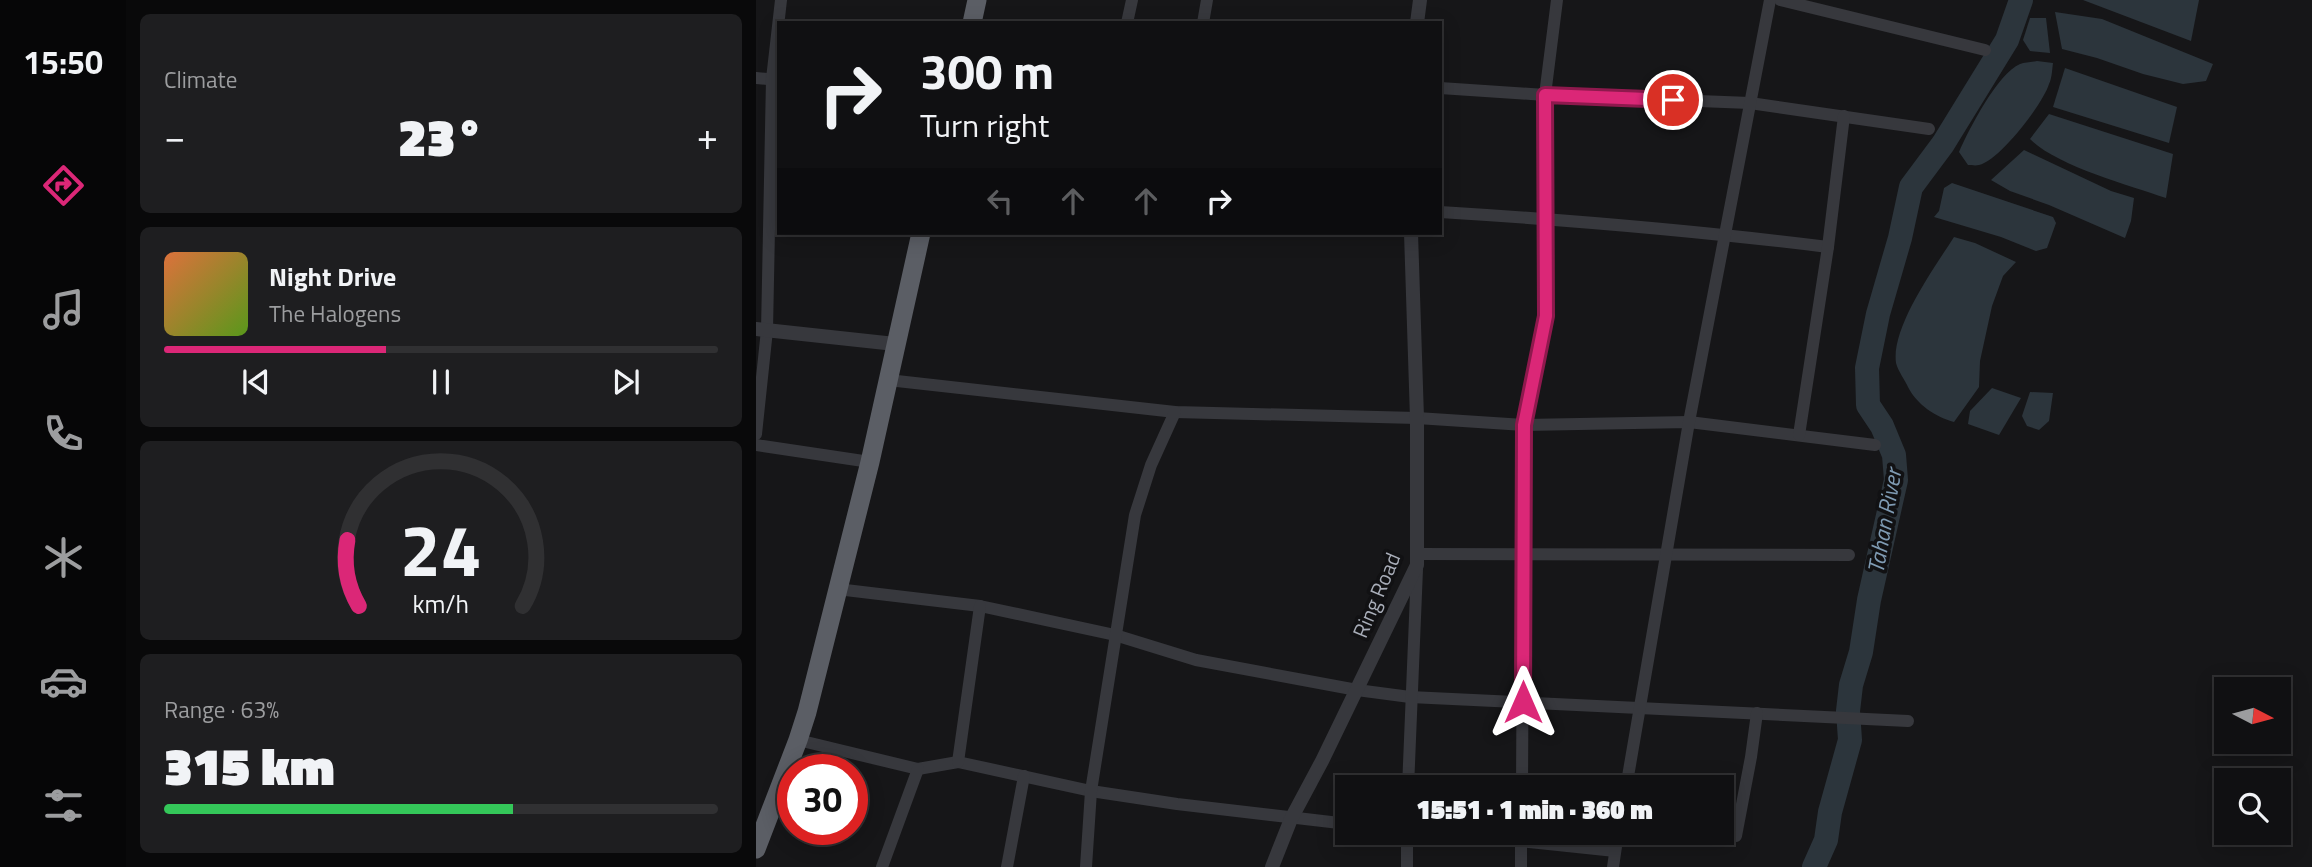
<!DOCTYPE html>
<html lang="en">
<head>
<meta charset="utf-8">
<style>
  body { margin:0; font-family:"Titillium Web",sans-serif; background:#1e1e20; color:#f1f3f6; height:100vh; display:flex; flex-direction:column; font-size:26px; white-space:nowrap }
  * { box-sizing:border-box; margin:0 }
  p { font-size:23px; color:#9c9d9f }
  .icon { flex:none; width:38px; height:38px; fill:none; stroke:currentColor; stroke-width:2; stroke-linecap:round; stroke-linejoin:round }
  .map { position:relative; flex:1; overflow:hidden }
  .panel { display:flex; flex-direction:column; gap:14px; padding:14px; background:#09090a; width:630px }
  .panel>* { flex:none }
  .hud { position:absolute; left:21px; top:21px; width:665px; height:214px; border-radius:0px; box-shadow:0 4px 18px #0003,0 0 0 2px #303032; background:#101012; color:#f1f3f6; overflow:hidden }
  .needle { width:46px; rotate:96deg }
  .tools { position:absolute; left:1458px; top:677px; display:grid; gap:14px }
  .tools a { display:grid; place-items:center; width:77px; height:77px; border-radius:0px; background:#101012; box-shadow:0 4px 18px #0003,0 0 0 2px #303032; font-size:35px }
  .speed { position:absolute; left:21px; top:754px; display:flex; gap:14px; font-size:35px; font-weight:700; text-align:center }
  .speed>* { display:grid; place-content:center; width:91px; height:91px; border-radius:50%; background:#101012; box-shadow:0 4px 18px #0003,0 0 0 2px #303032; line-height:1 }
  .speed .limit { border:10px solid #d22; background:#fff; color:#111 }
  .pin { position:absolute; display:grid; place-items:center; width:60px; height:60px; color:#fff; margin:-30px; border:4px solid #fff; border-radius:50%; box-shadow:0 2px 7px #0007 }
  .me { position:absolute; width:77px; margin:-38px; rotate:0deg; stroke-linejoin:round; filter:drop-shadow(0 0 5px #0008) }
  .turn { display:flex; align-items:center; gap:24px; height:147px; padding:0 28px; font-size:32px }
  .turn .icon { width:91px; height:91px; stroke-width:2.5 }
  .turn b { display:block; font-size:49px; line-height:60px }
  .lanes { display:flex; align-items:center; height:66px; padding:0 28px; background:#0003; justify-content:center; gap:35px; direction:ltr }
  .lanes .off { opacity:.35 }
  .big { font-size:52px; font-weight:800; line-height:1.1 }
  .panel .card { flex:1; display:flex; flex-direction:column; justify-content:center; gap:10px; min-width:0; padding:0 24px; border-radius:10px; background:#1e1e20 }
  .panel .dial { align-items:center; gap:0 }
  .dial svg { height:182px; overflow:visible; fill:none; stroke:#303032; stroke-width:7; stroke-linecap:round; text-anchor:middle }
  .dial text { fill:#f1f3f6; stroke:none }
  .song { display:flex; align-items:center; gap:21px }
  .cover { width:84px; height:84px; border-radius:10px; background:linear-gradient(135deg,hsl(20 70% 55%),hsl(90 70% 35%)) }
  .played { height:7px; border-radius:4px; background:linear-gradient(90deg,#db2777 40%,#303032 40%) }
  .keys { display:flex; justify-content:space-around; direction:ltr }
  .heat { display:flex; justify-content:space-between; align-items:center; font-size:38px; direction:ltr }
  .charge { height:10px; border-radius:5px; background:linear-gradient(90deg,#34c759 63%,#303032 0) }
  .trip { position:absolute; left:579px; top:775px; width:399px; height:70px; border-radius:0px; background:#101012; box-shadow:0 4px 18px #0003,0 0 0 2px #303032; font-weight:800; line-height:70px; text-align:center }
  main { display:flex; flex:1; min-height:0 }
  .dock { display:flex; flex-direction:column; width:126px; justify-content:space-around; align-items:center; background:#060607; color:#9c9d9f }
  .dock .icon { width:49px; height:49px }
  .dock .current { color:#db2777 }
  .dock b { font-size:32px; color:#f1f3f6 }
  .map>svg:first-child { display:block }
  .water { fill:#2c353c }
  .lines { fill:none; stroke-linecap:round; stroke-linejoin:round }
  .river { stroke:#2c353c; stroke-width:24 }
  .minor { stroke:#37383d; stroke-width:12 }
  .tertiary { stroke:#37383d; stroke-width:14 }
  .trunk { stroke:#5b5e65; stroke-width:19 }
  .route-casing { stroke:#8e194d; stroke-width:18 }
  .route { stroke:#db2777; stroke-width:12 }
  .labels { text-anchor:middle; dominant-baseline:central; stroke-width:7; stroke-linejoin:round; paint-order:stroke }
  .street-label { font-size:21px; fill:#a8adb8; stroke:#111113 }
  .water-label { font-size:23px; font-style:italic; fill:#7f9bb3; stroke:#111113 }
</style>
</head>
<body>
<main>
<nav class="dock">
<b>15:50</b>
<svg class="icon current" aria-label="directions" viewBox="0 0 24 24"><path d="M12 3l9 9-9 9-9-9zM9 14v-3h6M13 9l2 2-2 2"/></svg>
<svg class="icon" aria-label="music" viewBox="0 0 24 24"><path d="M9 18V5l10-2v13"/><circle cx="6" cy="18" r="3"/><circle cx="16" cy="16" r="3"/></svg>
<svg class="icon" aria-label="phone" viewBox="0 0 24 24"><path d="M5 4h4l2 5-3 2q2 4 5 5l2-3 5 2v4C11 20 4 13 5 4z"/></svg>
<svg class="icon" aria-label="climate" viewBox="0 0 24 24"><path d="M12 3v18M4 7l16 10M4 17L20 7"/></svg>
<svg class="icon" aria-label="car" viewBox="0 0 24 24"><path d="M5 17H2v-5l4-1 3-4h7l3 4 3 1v5h-3M9 17h6M6 11h13"/><circle cx="7" cy="17" r="2"/><circle cx="17" cy="17" r="2"/></svg>
<svg class="icon" aria-label="filters" viewBox="0 0 24 24"><path d="M4 7h16M4 17h16"/><circle cx="9" cy="7" r="2"/><circle cx="15" cy="17" r="2"/></svg>
</nav>
<section class="panel">
<div class="card"><p>Climate</p>
<div class="heat"><a>−</a><b class="big">23°</b><a>+</a></div>
</div>
<div class="card">
<div class="song"><i class="cover"></i><div><b>Night Drive</b><p>The Halogens</p></div></div>
<div class="played"></div>
<div class="keys"><svg class="icon" aria-label="previous" viewBox="0 0 24 24"><path d="M18 5L8 12l10 7zM5 5v14"/></svg><svg class="icon" aria-label="pause" viewBox="0 0 24 24"><path d="M8 5v14M16 5v14"/></svg><svg class="icon" aria-label="next" viewBox="0 0 24 24"><path d="M6 5l10 7-10 7zM19 5v14"/></svg></div>
</div>
<div class="card dial"><svg viewBox="0 0 100 80">
<path d="M14 69A42 42 0 1 1 86 69"/>
<path d="M14 69A42 42 0 0 1 9 40" stroke="#db2777"/>
<text x="50" y="56" font-size="32" font-weight="700">24</text>
<text x="50" y="72" font-size="11">km/h</text>
</svg></div>
<div class="card"><p>Range · 63%</p><b class="big">315 km</b><div class="charge"></div></div>
</section>
<div class="map">
<svg width="1556" height="867" viewBox="0 0 1556 867">
  <rect width="100%" height="100%" fill="#161618"/>
  <g class="water">
    <path d="M1327,0H1443L1435,41Z"/>
    <path d="M1299,12L1346,19L1457,64L1450,81L1427,84L1387,74L1341,58L1306,49Z"/>
    <path d="M1274,18H1290L1294,53L1274,51L1267,40Z"/>
    <path d="M1281,61L1297,63C1296,70 1296,78 1293,84C1287,104 1243,161 1223,165C1219,166 1216,165 1212,165L1203,152C1213,129 1242,73 1264,64C1269,62 1276,62 1281,61Z"/>
    <path d="M1309,68L1421,107L1413,143L1297,107Z"/>
    <path d="M1293,114L1417,154L1410,198C1373,185 1301,166 1274,139Z"/>
    <path d="M1268,150L1355,191L1378,198L1375,221L1369,238L1293,205L1254,191L1235,180Z"/>
    <path d="M1196,183L1297,217L1300,223L1291,248L1280,251L1245,237L1178,217L1183,211L1188,188Z"/>
    <path d="M1198,237L1219,243L1260,262L1247,276L1236,306L1224,361L1223,387L1198,422C1180,417 1161,405 1152,387C1149,380 1142,371 1140,363C1135,327 1179,267 1198,237Z"/>
    <path d="M1236,388L1265,398L1243,435L1212,424L1214,411Z"/>
    <path d="M1274,392L1297,393L1293,421L1283,430L1271,426L1266,416Z"/>
  </g>
  <g class="lines">
    <path class="river" d="M1058,867L1070,840L1074,812L1094,740L1092,711L1095,685L1105,652L1113,600L1140,480L1138,455L1126,426L1112,405L1111,368L1122,314L1144,238L1155,187L1187,144L1251,40L1265,0"/>
    <g class="minor">
      <path d="M1024,0L1229,50"/>
      <path d="M371,23L376,0"/>
      <path d="M447,23L451,0"/>
      <path d="M0,78L23,80"/>
      <path d="M684,88L789,95L994,103L1173,129"/>
      <path d="M684,212C814,220 943,231 1072,247"/>
      <path d="M132,380L419,412L661,418L768,425L933,422L1119,445"/>
      <path d="M0,434L11,330L16,79L25,0"/>
      <path d="M1043,435L1072,247L1088,116"/>
      <path d="M0,445L114,462"/>
      <path d="M661,554L1093,555"/>
      <path d="M81,589L224,606L359,635L440,660L601,690L654,697L1152,721"/>
      <path d="M42,740L162,769L202,762L335,791L421,804L592,824"/>
      <path d="M202,762L224,606"/>
      <path d="M652,788L661,569"/>
      <path d="M766,788L768,425L790,316L789,95L801,0"/>
      <path d="M870,788L933,422L1014,0"/>
      <path d="M651,833V867"/>
      <path d="M685,833L859,851"/>
      <path d="M980,836L995,757L1001,713"/>
      <path d="M126,867L162,769"/>
      <path d="M251,867L268,776"/>
      <path d="M330,867L335,791L379,515L395,465L419,412"/>
      <path d="M765,867V836"/>
      <path d="M857,867L862,833"/>
    </g>
    <g class="tertiary">
      <path d="M661,23L664,0"/>
      <path d="M0,329L139,344"/>
      <path d="M516,867L535,819L566,761L661,565V418L655,233"/>
    </g>
    <g class="trunk">
      <path d="M216,23L221,0"/>
      <path d="M0,849L42,740L51,712L114,462L165,233"/>
    </g>
  </g>
  <g class="lines">
    <g class="route-casing">
      <path id="route" d="M767,702L768,425L790,316L789,95L917,100"/>
    </g>
    <use href="#route" class="route"/>
  </g>
  <g class="labels">
    <g class="street-label">
      <text transform="translate(620 595) rotate(-67)">Ring Road</text>
    </g>
    <g class="water-label">
      <text transform="translate(1128 521) rotate(-80)">Tahan River</text>
    </g>
  </g>
</svg>
<div class="tools">
<a><svg class="needle" viewBox="-14 -14 28 28"><path d="M0-13l5 13h-10z" fill="#e53935"/><path d="M0 13l5-13h-10z" fill="#9c9d9f"/></svg></a>
<a><svg class="icon" aria-label="search" viewBox="0 0 24 24"><circle cx="10" cy="10" r="6"/><path d="M15 15l6 6"/></svg></a>
</div>
<div class="speed"><div class="limit">30</div></div>
<div class="pin" style="left:917px;top:100px;background:#d93025"><svg class="icon" aria-label="arrive" viewBox="0 0 24 24"><path d="M6 21V4h12l-3 4 3 4H6"/></svg></div>
<svg class="me" style="left:767px;top:702px" viewBox="-20 -20 40 40"><path d="M0-17L14 15 0 8-14 15z" fill="#db2777" stroke="#fff" stroke-width="4"/></svg>
<div class="trip">15:51 · 1 min · 360 m</div>
<div class="hud">
<div class="turn"><svg class="icon" aria-label="right" viewBox="0 0 24 24"><path d="M7 20v-9h11M14 6l5 5-5 5"/></svg><div><b>300 m</b>Turn right</div></div>
<div class="lanes"><svg class="icon off" aria-label="left" viewBox="0 0 24 24"><path d="M17 20v-9H6M10 6l-5 5 5 5"/></svg><svg class="icon off" aria-label="ahead" viewBox="0 0 24 24"><path d="M12 20V5M6 11l6-6 6 6"/></svg><svg class="icon off" aria-label="ahead" viewBox="0 0 24 24"><path d="M12 20V5M6 11l6-6 6 6"/></svg><svg class="icon" aria-label="right" viewBox="0 0 24 24"><path d="M7 20v-9h11M14 6l5 5-5 5"/></svg></div>
</div>
</div>
</main>
</body>
</html>
